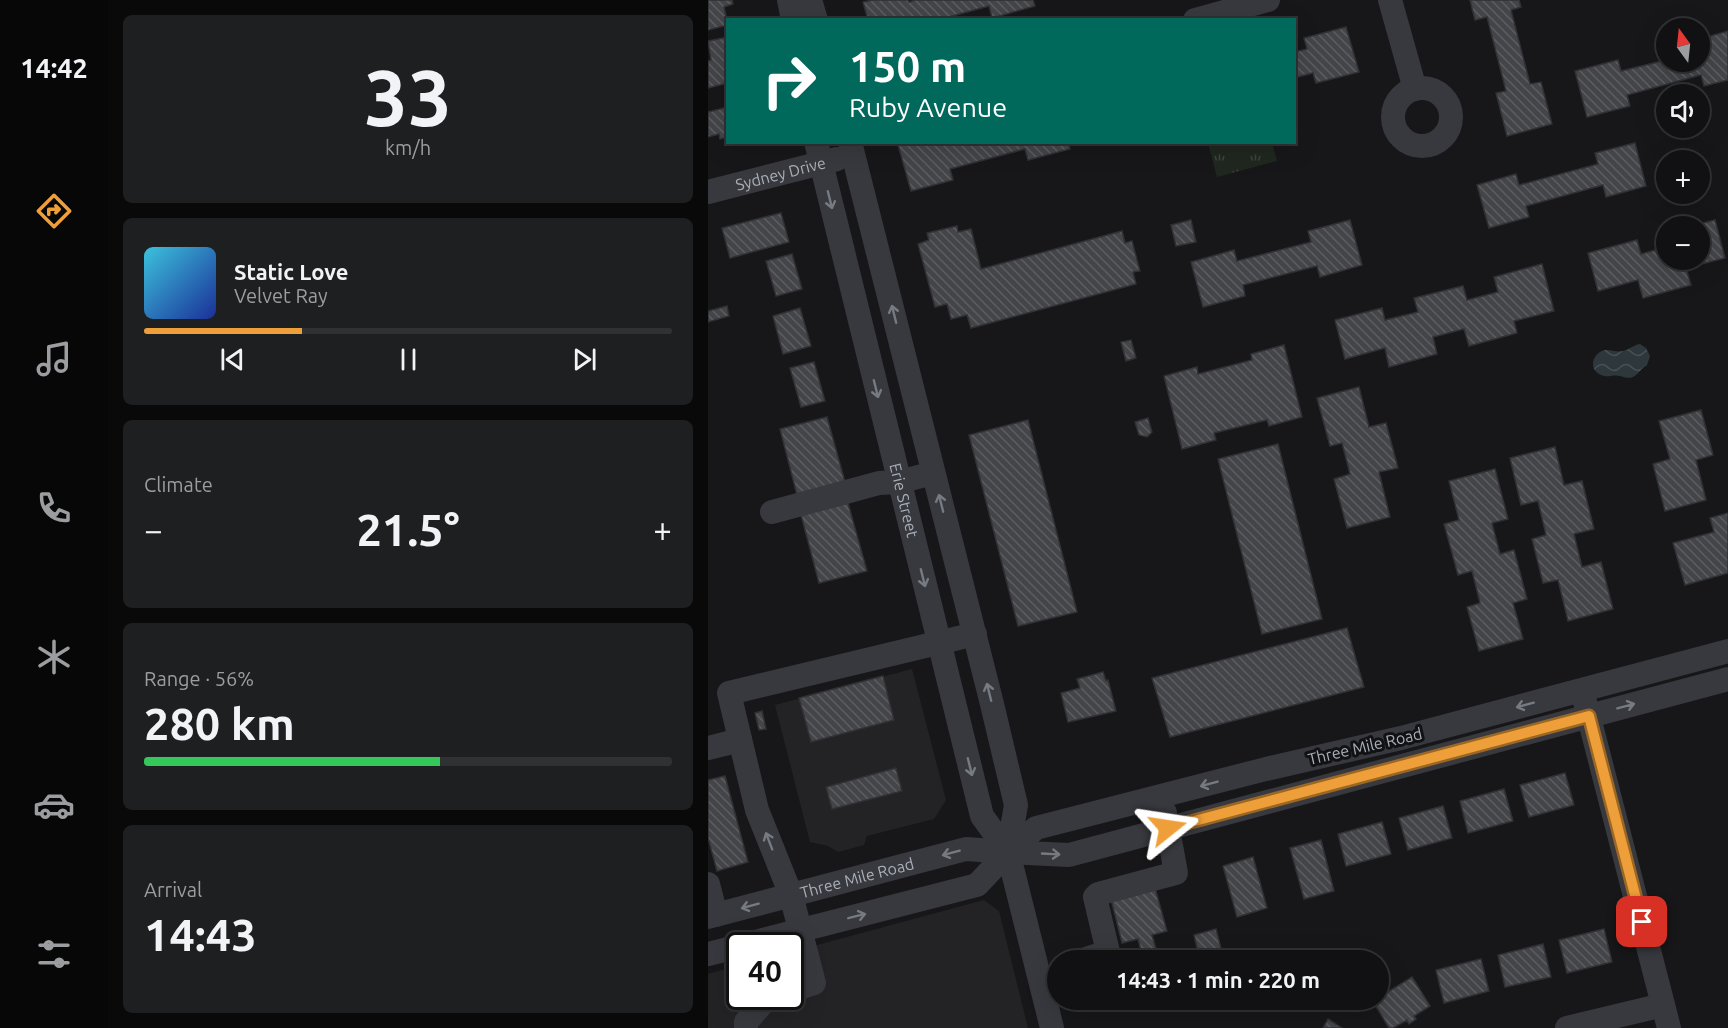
<!DOCTYPE html>
<html lang="en">
<head>
<meta charset="utf-8">
<style>
  body { margin:0; font-family:Ubuntu,sans-serif; background:#1e1f21; color:#f1f3f6; height:100vh; display:flex; flex-direction:column; font-size:22px; white-space:nowrap }
  * { box-sizing:border-box; margin:0 }
  p { font-size:20px; color:#9c9da0 }
  .icon { flex:none; width:33px; height:33px; fill:none; stroke:currentColor; stroke-width:2; stroke-linecap:round; stroke-linejoin:round }
  .map { position:relative; flex:1; overflow:hidden }
  .panel { display:flex; flex-direction:column; gap:15px; padding:15px; background:#09090a; width:600px }
  .panel>* { flex:none }
  .hud { position:absolute; left:18px; top:18px; width:570px; height:126px; border-radius:0px; box-shadow:0 6px 24px #0002,0 0 0 2px #303133; background:#00695c; color:#fff; overflow:hidden }
  .needle { width:39px; rotate:345deg }
  .buttons { position:absolute; left:948px; top:18px; display:grid; gap:12px }
  .buttons a { display:grid; place-items:center; width:54px; height:54px; border-radius:50%; background:#111113; box-shadow:0 6px 24px #0002,0 0 0 2px #303133; font-size:30px }
  .speed { position:absolute; left:18px; top:932px; display:flex; gap:12px; font-size:30px; font-weight:700; text-align:center }
  .speed>* { display:grid; place-content:center; width:78px; height:78px; border-radius:50%; background:#111113; box-shadow:0 6px 24px #0002,0 0 0 2px #303133; line-height:1 }
  .speed .limit { border:3px solid #111; border-radius:9px; background:#fff; color:#111 }
  .pin { position:absolute; display:grid; place-items:center; width:51px; height:51px; color:#fff; margin:-26px; border-radius:12px; box-shadow:0 3px 9px #0006 }
  .me { position:absolute; width:66px; margin:-33px; rotate:75deg; stroke-linejoin:round; filter:drop-shadow(0 0 4px #0008) }
  .turn { display:flex; align-items:center; gap:21px; height:126px; padding:0 24px; font-size:27px }
  .turn .icon { width:78px; height:78px; stroke-width:2.5 }
  .turn b { display:block; font-size:42px; line-height:51px }
  .big { font-size:45px; font-weight:700; line-height:1.1 }
  .panel .widget { flex:1; display:flex; flex-direction:column; justify-content:center; gap:9px; min-width:0; padding:0 21px; border-radius:9px; background:#1e1f21 }
  .panel .dial { align-items:center; gap:0 }
  .dial b { font-size:78px; line-height:1 }
  .song { display:flex; align-items:center; gap:18px }
  .cover { width:72px; height:72px; border-radius:9px; background:linear-gradient(135deg,hsl(190 70% 55%),hsl(230 70% 35%)) }
  .played { height:6px; border-radius:3px; background:linear-gradient(90deg,#ee9f39 30%,#303133 30%) }
  .keys { display:flex; justify-content:space-around; direction:ltr }
  .heat { display:flex; justify-content:space-between; align-items:center; font-size:33px; direction:ltr }
  .charge { height:9px; border-radius:4px; background:linear-gradient(90deg,#34c759 56%,#303133 0) }
  .trip { position:absolute; left:339px; top:950px; width:342px; height:60px; border-radius:30px; background:#111113; box-shadow:0 6px 24px #0002,0 0 0 2px #303133; font-weight:700; line-height:60px; text-align:center }
  main { display:flex; flex:1; min-height:0 }
  .menu { display:flex; flex-direction:column; width:108px; justify-content:space-around; align-items:center; background:#070708; color:#9c9da0 }
  .menu .icon { width:42px; height:42px }
  .menu .on { color:#ee9f39 }
  .menu b { font-size:27px; color:#f1f3f6 }
  .map>svg:first-child { display:block }
  .built { fill:#232326 }
  .grass { fill:url(#grass-tufts) }
  .water { fill:url(#water-waves) }
  .building { fill:url(#building-back-hatch); stroke:#313135; stroke-width:1.5 }
  .lines { fill:none; stroke-linecap:round; stroke-linejoin:round }
  .minor { stroke:#38393e; stroke-width:24 }
  .oneway { stroke:#767a81 }
  .route-casing { stroke:#9b6725; stroke-width:15 }
  .route { stroke:#ee9f39; stroke-width:10 }
  .labels { text-anchor:middle; dominant-baseline:central; stroke-width:6; stroke-linejoin:round; paint-order:stroke }
  .street-label { font-size:16px; fill:#a9afb8; stroke:#121214 }
</style>
</head>
<body>
<main>
<nav class="menu">
<b>14:42</b>
<svg class="icon on" aria-label="directions" viewBox="0 0 24 24"><path d="M12 3l9 9-9 9-9-9zM9 14v-3h6M13 9l2 2-2 2"/></svg>
<svg class="icon" aria-label="music" viewBox="0 0 24 24"><path d="M9 18V5l10-2v13"/><circle cx="6" cy="18" r="3"/><circle cx="16" cy="16" r="3"/></svg>
<svg class="icon" aria-label="phone" viewBox="0 0 24 24"><path d="M5 4h4l2 5-3 2q2 4 5 5l2-3 5 2v4C11 20 4 13 5 4z"/></svg>
<svg class="icon" aria-label="climate" viewBox="0 0 24 24"><path d="M12 3v18M4 7l16 10M4 17L20 7"/></svg>
<svg class="icon" aria-label="car" viewBox="0 0 24 24"><path d="M5 17H2v-5l4-1 3-4h7l3 4 3 1v5h-3M9 17h6M6 11h13"/><circle cx="7" cy="17" r="2"/><circle cx="17" cy="17" r="2"/></svg>
<svg class="icon" aria-label="filters" viewBox="0 0 24 24"><path d="M4 7h16M4 17h16"/><circle cx="9" cy="7" r="2"/><circle cx="15" cy="17" r="2"/></svg>
</nav>
<section class="panel">
<div class="widget dial"><b>33</b><p>km/h</p></div>
<div class="widget">
<div class="song"><i class="cover"></i><div><b>Static Love</b><p>Velvet Ray</p></div></div>
<div class="played"></div>
<div class="keys"><svg class="icon" aria-label="previous" viewBox="0 0 24 24"><path d="M18 5L8 12l10 7zM5 5v14"/></svg><svg class="icon" aria-label="pause" viewBox="0 0 24 24"><path d="M8 5v14M16 5v14"/></svg><svg class="icon" aria-label="next" viewBox="0 0 24 24"><path d="M6 5l10 7-10 7zM19 5v14"/></svg></div>
</div>
<div class="widget"><p>Climate</p>
<div class="heat"><a>−</a><b class="big">21.5°</b><a>+</a></div>
</div>
<div class="widget"><p>Range · 56%</p><b class="big">280 km</b><div class="charge"></div></div>
<div class="widget"><p>Arrival</p><b class="big">14:43</b></div>
</section>
<div class="map">
<svg width="1020" height="1028" viewBox="0 0 1020 1028">
  <defs>
    <pattern id="grass-tufts" width="24" height="20" patternUnits="userSpaceOnUse" patternTransform="scale(1.5)"><rect width="24" height="20" fill="#1f271f"/><path d="M3 7l-1-3M5 7V3M7 7l1-3M15 17l-1-3M17 17v-4M19 17l1-3" fill="none" stroke="#3d443d"/></pattern>
    <pattern id="water-waves" width="16" height="10" patternUnits="userSpaceOnUse" patternTransform="scale(1.5)"><rect width="16" height="10" fill="#2d373c"/><path d="M0 5q4-4 8 0t8 0" fill="none" stroke="#495156"/></pattern>
    <pattern id="building-back-hatch" width="6" height="6" patternUnits="userSpaceOnUse" patternTransform="scale(1.5)"><rect width="6" height="6" fill="#434549"/><path d="M-1 5l2 2M0 0l6 6M5-1l2 2" fill="none" stroke="#5b5d61"/></pattern>
  </defs>
  <rect width="100%" height="100%" fill="#171719"/>
  <g class="built">
    <path d="M204,669L238,800L226,819L159,836L156,845L130,852L120,846L102,842L67,705Z"/>
    <path d="M276,900L291,911L320,1028H0V974L31,965L32,996H82L83,952Z"/>
  </g>
  <path class="grass" d="M500,143H564L569,161L509,177Z"/>
  <path class="water" d="M932,344L938,348L942,356L939,365C933,368 931,374 925,377C920,379 916,377 912,376C906,374 898,378 893,375C882,370 883,358 892,352C900,347 906,353 915,351C921,350 925,345 932,344Z"/>
  <g class="building">
    <path d="M0,0H24L25,4L16,7L20,25L0,30Z"/>
    <path d="M165,0H200L201,2L207,0H325L327,6L284,18L281,6L230,20H160L155,2Z"/>
    <path d="M762,0H811L813,7L803,10L822,84L833,82L844,124L799,136L788,93L798,91L779,17L767,20Z"/>
    <path d="M638,27L651,72L608,83L605,73L586,78V52L599,49L596,38Z"/>
    <path d="M1020,31V80L996,86L993,75L919,95L922,106L879,117L867,71L910,60L913,71L958,60V62H992V39Z"/>
    <path d="M20,37V83L0,88V61L3,60L0,41Z"/>
    <path d="M20,107V137L12,139L11,134L0,137V112Z"/>
    <path d="M202,142H236V145L245,142H360L362,149L320,160L317,149L242,169L245,180L203,191L190,145Z"/>
    <path d="M927,143L938,186L898,197L895,185L818,206L821,217L781,228L769,185L808,174L811,185L890,164L887,153Z"/>
    <path d="M73,213L81,242L22,258L14,228Z"/>
    <path d="M483,220L488,242L468,246L463,225Z"/>
    <path d="M642,220L654,265L612,277L609,266L535,285L537,296L495,307L483,262L526,250L529,261L603,242L600,231Z"/>
    <path d="M1007,220L1017,258L978,268L983,285L935,298L930,280L890,291L880,253L929,240L933,254L958,247V260H992V226H983Z"/>
    <path d="M249,226L250,232L263,229L273,269L414,231L417,243L424,241L432,271L425,272L428,284L263,328L259,315L243,319L239,304L227,307L210,244L221,240L219,233Z"/>
    <path d="M84,254L94,289L68,296L58,261Z"/>
    <path d="M834,264L846,311L806,321L809,333L761,346L756,329L725,337L729,354L681,367L677,348L637,359L627,320L674,308L677,320L710,312L706,298L755,286L759,300L790,292L786,277Z"/>
    <path d="M19,306L21,316L0,322V311Z"/>
    <path d="M92,308L103,346L75,354L65,316Z"/>
    <path d="M423,340L428,358L418,361L413,342Z"/>
    <path d="M576,345L594,417L561,426L559,420L506,433L508,440L474,449L456,376L489,367L490,374L544,360L543,354Z"/>
    <path d="M106,362L117,401L93,407L82,368Z"/>
    <path d="M651,387L661,427L678,423L690,468L671,472L682,517L639,528L626,479L642,474L634,443L622,446L609,398Z"/>
    <path d="M993,410L1005,455L988,460L998,500L957,511L945,464L962,459L951,421Z"/>
    <path d="M119,417L137,482L89,495L72,429Z"/>
    <path d="M440,418L444,432L439,437L431,435L427,422Z"/>
    <path d="M320,420L369,612L310,626L261,435Z"/>
    <path d="M570,444L614,619L554,634L510,459Z"/>
    <path d="M847,447L856,485L874,481L886,529L866,534L874,567L893,562L905,609L860,621L850,580L835,583L824,539L838,535L830,501L813,505L802,458Z"/>
    <path d="M787,469L800,519L784,523L792,554L806,550L819,599L805,603L815,639L771,651L759,607L772,603L764,571L750,575L736,524L751,520L741,481Z"/>
    <path d="M140,503L159,571L111,583L93,515Z"/>
    <path d="M1020,513V573L977,585L965,543L1006,532L1002,518Z"/>
    <path d="M639,628L656,687L462,737L444,678Z"/>
    <path d="M395,672L398,681L400,680L408,711L360,722L353,693L372,688L369,679Z"/>
    <path d="M175,676L186,720L103,742L91,698Z"/>
    <path d="M54,711L58,729L51,730L47,713Z"/>
    <path d="M188,768L194,791L124,809L118,787Z"/>
    <path d="M857,773L866,805L821,817L812,785Z"/>
    <path d="M17,776L40,862L9,871L0,838V780Z"/>
    <path d="M796,789L805,821L760,833L752,801Z"/>
    <path d="M735,806L744,838L700,850L691,818Z"/>
    <path d="M674,822L683,854L638,866L630,834Z"/>
    <path d="M613,840L626,891L596,899L582,848Z"/>
    <path d="M545,857L559,908L529,917L515,866Z"/>
    <path d="M447,888L459,931L444,935L450,956L470,951L472,960H435L430,939L414,943L403,899Z"/>
    <path d="M508,929L516,960H492L486,935Z"/>
    <path d="M896,929L904,962L859,973L851,940Z"/>
    <path d="M835,944L843,977L797,987L790,955Z"/>
    <path d="M773,959L781,991L736,1003L728,970Z"/>
    <path d="M704,977L722,1006L706,1016L708,1019L701,1024L699,1020L685,1028H681L665,1001Z"/>
    <path d="M424,999H470L427,1010Z"/>
    <path d="M620,1019L634,1028H615Z"/>
  </g>
  <g class="lines">
    <g class="minor">
      <path d="M81,0L85,20"/>
      <path d="M102,0L108,20"/>
      <path d="M682,0L707,89"/>
      <path d="M487,20L560,0"/>
      <circle cx="714" cy="117" r="29"/>
      <path id="s1" d="M108,142L274,816L300,852L344,1028"/>
      <path d="M142,142L284,704L308,805L300,852"/>
      <path id="s2" d="M0,192L129,159"/>
      <path d="M64,512L171,483L191,482L225,473"/>
      <path d="M1020,651L693,738L558,769L328,828L300,852L361,855L1020,679"/>
      <path d="M877,702L961,1028"/>
      <path d="M0,748L32,740"/>
      <path d="M0,884L8,915"/>
      <path id="s3" d="M0,917L258,849L300,852"/>
      <path d="M35,945L269,885L300,852"/>
      <path d="M0,954L32,946"/>
      <path d="M375,960L400,952L387,897L390,894L468,873L457,813"/>
      <path d="M82,991L106,983L83,895L49,810L21,693L267,634"/>
      <path d="M38,1028V1022L59,998L66,996"/>
      <path d="M859,1028L955,1005"/>
    </g>
  </g>
  <defs><path id="oneway-shaft" d="M-6 0H5M1.5-3L5.5 0L1.5 3" fill="none" stroke-width="1.6" stroke-linecap="round" stroke-linejoin="round" transform="scale(1.5)"/></defs>
  <g class="oneway">
    <use href="#oneway-shaft" transform="translate(122 200) rotate(76)"/>
    <use href="#oneway-shaft" transform="translate(186 314) rotate(-104)"/>
    <use href="#oneway-shaft" transform="translate(168 389) rotate(76)"/>
    <use href="#oneway-shaft" transform="translate(233 503) rotate(-104)"/>
    <use href="#oneway-shaft" transform="translate(215 578) rotate(76)"/>
    <use href="#oneway-shaft" transform="translate(281 692) rotate(-104)"/>
    <use href="#oneway-shaft" transform="translate(817 705) rotate(165)"/>
    <use href="#oneway-shaft" transform="translate(918 706) rotate(-15)"/>
    <use href="#oneway-shaft" transform="translate(262 767) rotate(76)"/>
    <use href="#oneway-shaft" transform="translate(501 784) rotate(165)"/>
    <use href="#oneway-shaft" transform="translate(61 841) rotate(-111)"/>
    <use href="#oneway-shaft" transform="translate(243 853) rotate(165)"/>
    <use href="#oneway-shaft" transform="translate(343 854) rotate(3)"/>
    <use href="#oneway-shaft" transform="translate(42 906) rotate(165)"/>
    <use href="#oneway-shaft" transform="translate(149 916) rotate(-14)"/>
  </g>
  <g class="lines">
    <g class="route-casing">
      <path id="route" d="M460,828L881,716L934,922"/>
    </g>
    <use href="#route" class="route"/>
  </g>
  <g class="labels">
    <g class="street-label">
      <text stroke="none"><textPath href="#s2" startOffset="75">Sydney Drive</textPath></text>
      <text stroke="none"><textPath href="#s1" startOffset="369">Erie Street</textPath></text>
      <text transform="translate(657 746) rotate(-13)">Three Mile Road</text>
      <text stroke="none"><textPath href="#s3" startOffset="154">Three Mile Road</textPath></text>
    </g>
  </g>
</svg>
<div class="buttons">
<a><svg class="needle" viewBox="-14 -14 28 28"><path d="M0-13l5 13h-10z" fill="#e53935"/><path d="M0 13l5-13h-10z" fill="#9c9da0"/></svg></a>
<a><svg class="icon" aria-label="sound" viewBox="0 0 24 24"><path d="M4 9h4l5-4v14l-5-4H4zM17 9q2 3 0 6"/></svg></a>
<a>+</a>
<a>−</a>
</div>
<div class="speed"><div class="limit">40</div></div>
<div class="pin" style="left:934px;top:922px;background:#d93025"><svg class="icon" aria-label="arrive" viewBox="0 0 24 24"><path d="M6 21V4h12l-3 4 3 4H6"/></svg></div>
<svg class="me" style="left:460px;top:828px" viewBox="-20 -20 40 40"><path d="M0-17L14 15 0 8-14 15z" fill="#ee9f39" stroke="#fff" stroke-width="4"/></svg>
<div class="trip">14:43 · 1 min · 220 m</div>
<div class="hud">
<div class="turn"><svg class="icon" aria-label="right" viewBox="0 0 24 24"><path d="M7 20v-9h11M14 6l5 5-5 5"/></svg><div><b>150 m</b>Ruby Avenue</div></div>
</div>
</div>
</main>
</body>
</html>
